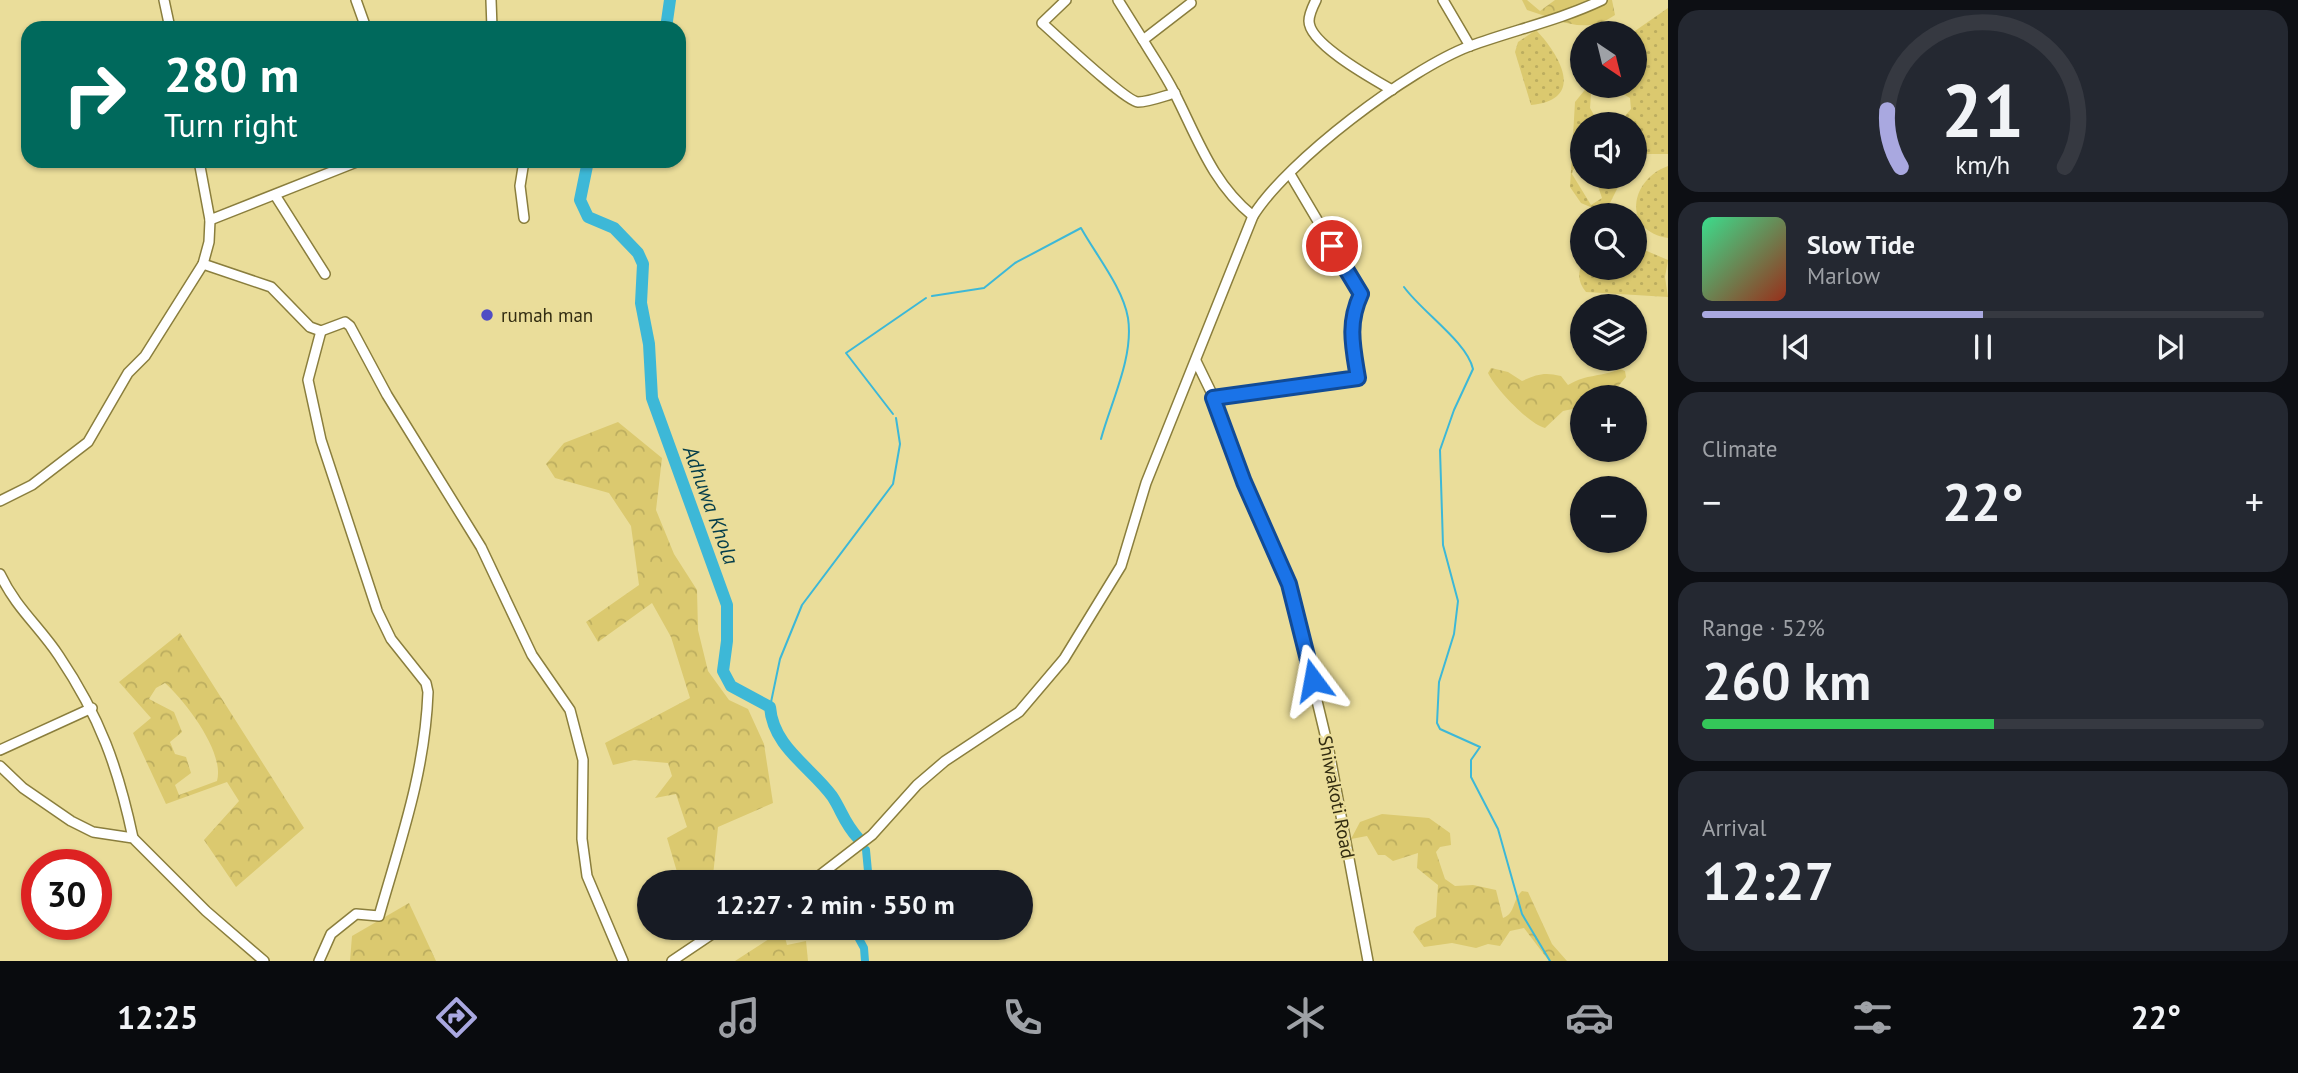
<!DOCTYPE html>
<html lang="en">
<head>
<meta charset="utf-8">
<style>
  body { margin:0; font-family:"PT Sans",sans-serif; background:#242831; color:#f1f3f6; height:100vh; display:flex; flex-direction:column; font-size:26px; white-space:nowrap }
  * { box-sizing:border-box; margin:0 }
  p { font-size:23px; color:#9ea1a6 }
  .icon { flex:none; width:38px; height:38px; fill:none; stroke:currentColor; stroke-width:2; stroke-linecap:round; stroke-linejoin:round }
  .map { position:relative; flex:1; overflow:hidden }
  .drawer { display:flex; flex-direction:column; gap:10px; padding:10px; background:#0d0f14; width:630px }
  .drawer>* { flex:none }
  .banner { position:absolute; left:21px; top:21px; width:665px; height:147px; border-radius:21px; box-shadow:0 2px 5px #0004; background:#00695c; color:#fff; overflow:hidden }
  .needle { width:46px; rotate:145deg }
  .controls { position:absolute; left:1570px; top:21px; display:grid; gap:14px }
  .controls a { display:grid; place-items:center; width:77px; height:77px; border-radius:50%; background:#171b24; box-shadow:0 2px 5px #0004; font-size:35px }
  .speed { position:absolute; left:21px; top:849px; display:flex; gap:14px; font-size:35px; font-weight:700; text-align:center }
  .speed>* { display:grid; place-content:center; width:91px; height:91px; border-radius:50%; background:#171b24; box-shadow:0 2px 5px #0004; line-height:1 }
  .speed .limit { border:10px solid #d22; background:#fff; color:#111 }
  .pin { position:absolute; display:grid; place-items:center; width:60px; height:60px; color:#fff; margin:-30px; border:4px solid #fff; border-radius:50%; box-shadow:0 2px 7px #0007 }
  .me { position:absolute; width:77px; margin:-38px; rotate:347deg; stroke-linejoin:round; filter:drop-shadow(0 0 5px #0008) }
  .turn { display:flex; align-items:center; gap:24px; height:147px; padding:0 28px; font-size:32px }
  .turn .icon { width:91px; height:91px; stroke-width:2.5 }
  .turn b { display:block; font-size:49px; line-height:60px }
  .big { font-size:52px; font-weight:600; line-height:1.1 }
  .drawer .widget { flex:1; display:flex; flex-direction:column; justify-content:center; gap:10px; min-width:0; padding:0 24px; border-radius:21px; background:#242831 }
  .drawer .dial { align-items:center; gap:0 }
  .dial svg { height:182px; overflow:visible; fill:none; stroke:#363941; stroke-width:7; stroke-linecap:round; text-anchor:middle }
  .dial text { fill:#f1f3f6; stroke:none }
  .song { display:flex; align-items:center; gap:21px }
  .cover { width:84px; height:84px; border-radius:10px; background:linear-gradient(135deg,hsl(150 70% 55%),hsl(10 70% 35%)) }
  .played { height:7px; border-radius:4px; background:linear-gradient(90deg,#a9a8e0 50%,#363941 50%) }
  .keys { display:flex; justify-content:space-around; direction:ltr }
  .heat { display:flex; justify-content:space-between; align-items:center; font-size:38px; direction:ltr }
  .charge { height:10px; border-radius:5px; background:linear-gradient(90deg,#34c759 52%,#363941 0) }
  .trip { position:absolute; left:637px; top:870px; width:396px; height:70px; border-radius:35px; background:#171b24; box-shadow:0 2px 5px #0004; font-weight:600; line-height:70px; text-align:center }
  .tab-bar { display:flex; height:112px; justify-content:space-around; align-items:center; background:#090b0e; color:#9ea1a6 }
  .tab-bar .icon { width:49px; height:49px }
  .tab-bar .on { color:#a9a8e0 }
  .tab-bar b { font-size:32px; color:#f1f3f6 }
  main { display:flex; flex:1; min-height:0 }
  .map>svg:first-child { display:block }
  .grass { fill:url(#grass-dots) }
  .forest { fill:url(#forest-crowns); fill-rule:evenodd }
  .lines { fill:none; stroke-linecap:round; stroke-linejoin:round }
  .stream { stroke:#3db8d7; stroke-width:2 }
  .canal { stroke:#3db8d7; stroke-width:8 }
  .river { stroke:#3db8d7; stroke-width:12 }
  .minor-casing { stroke:#8a7e3d; stroke-width:12 }
  .minor { stroke:#fff; stroke-width:9 }
  .route-casing { stroke:#114b97; stroke-width:18 }
  .route { stroke:#1a73e8; stroke-width:12 }
  .poi-dot { fill:#504dc4; stroke:#eadd9a; stroke-width:2.5 }
  .labels { text-anchor:middle; dominant-baseline:central; stroke-width:5; stroke-linejoin:round; paint-order:stroke }
  .poi-label { font-size:19px; fill:#322c11; stroke:#eadd9a; text-anchor:start }
  .street-label { font-size:19px; fill:#322c11; stroke:#eadd9a }
  .water-label { font-size:21px; font-style:italic; fill:#043d4a; stroke:#eadd9a }
</style>
</head>
<body>
<main>
<div class="map">
<svg width="1668" height="961" viewBox="0 0 1668 961">
  <defs>
    <pattern id="grass-dots" width="8" height="8" patternUnits="userSpaceOnUse" patternTransform="scale(1.75)"><rect width="8" height="8" fill="#dbc96f"/><path d="M2 2h.1M6 6h.1" fill="none" stroke="#bcad5f" stroke-width="1.8" stroke-linecap="round"/></pattern>
    <pattern id="forest-crowns" width="20" height="18" patternUnits="userSpaceOnUse" patternTransform="scale(1.75)"><rect width="20" height="18" fill="#dbc96f"/><path d="M2 6a3 3 0 1 1 6 0M12 15a3 3 0 1 1 6 0" fill="none" stroke="#bcad5f"/></pattern>
  </defs>
  <rect width="100%" height="100%" fill="#eadd9a"/>
  <g class="grass">
    <path d="M1668,8V154H1640L1635,160L1634,124H1618L1631,109L1630,98L1609,86H1634L1632,33Z"/>
    <path d="M1536,30C1559,54 1587,100 1531,105L1515,52L1518,42Z"/>
    <path d="M1588,86H1602L1591,94L1590,108L1598,122L1605,124H1582V165L1573,170L1572,174L1591,205L1602,198L1595,177H1623L1610,203L1595,209L1581,203L1570,187L1575,102Z"/>
    <path d="M1668,166V238C1622,231 1629,180 1668,166Z"/>
    <path d="M1635,246L1668,260L1665,277L1668,297L1586,292C1579,283 1577,275 1582,264V268H1634Z"/>
  </g>
  <g class="forest">
    <path d="M1522,0H1527L1540,11L1555,0H1612L1615,15C1585,36 1559,20 1527,10Z"/>
    <path d="M1491,368L1508,372L1522,381C1537,374 1545,372 1561,376L1568,385C1589,373 1598,378 1620,369L1625,371L1626,377L1609,397H1582V407L1563,411L1545,428C1529,424 1495,388 1488,373Z"/>
    <path d="M618,422L662,458L656,510L674,554L697,590L698,630L708,671L729,700L748,709L764,744L773,803L718,827L713,876L699,882H680L667,838L687,827L676,794L655,798L672,776L668,763L634,760L613,765L605,743L690,698L671,637L652,603L598,642L586,622L639,585L631,526L609,493L555,478L546,464L564,443Z"/>
    <path d="M180,633L304,828L236,887L204,840L239,801L227,782L166,804L133,733L151,718L119,682ZM165,683C185,701 225,752 217,781L179,795L175,785L191,773L186,757L175,754L170,742L182,732L174,712L149,699L156,688Z"/>
    <path d="M1382,814L1429,818L1450,833L1451,845L1440,847L1436,852L1445,879L1455,886L1473,885L1496,890L1503,918C1516,913 1512,900 1522,891L1528,892L1552,944L1567,961H1549L1524,928L1510,931L1500,946L1488,944L1476,948L1452,943L1424,947L1413,932L1416,927L1436,917L1438,885L1417,868L1418,853L1393,861L1385,855H1378L1367,836L1351,839L1360,822Z"/>
    <path d="M409,903L436,961H350L352,936Z"/>
    <path d="M783,930L787,945L806,941L808,961H735Z"/>
  </g>
  <g class="lines">
    <g class="stream">
      <path d="M1404,287C1422,312 1467,342 1473,369L1454,410L1440,450L1443,545L1458,601L1454,634L1439,682L1437,723L1440,729L1480,747L1471,760V777L1498,829L1522,914L1550,961"/>
      <path d="M932,296L984,288L1015,263L1081,228C1096,255 1123,288 1128,318C1134,357 1111,402 1101,439"/>
      <path d="M893,414L846,353L926,298"/>
      <path d="M770,707L780,659L802,605L893,484L900,444L896,418"/>
    </g>
    <g class="canal">
      <path d="M866,850L869,882"/>
      <path d="M861,928L858,937L864,948L865,961"/>
    </g>
    <g class="river">
      <path d="M666,28L670,0"/>
      <path d="M588,161L580,200L588,217L614,228L638,253L643,264L641,303L649,344L652,398L727,605V641L723,671L731,686L770,707C773,747 811,767 832,796C842,811 844,823 858,838"/>
    </g>
    <g class="minor-casing">
      <g id="minor">
        <path d="M164,0L170,28"/>
        <path d="M356,0L366,28"/>
        <path d="M491,0L492,28"/>
        <path d="M1066,0L1042,23C1056,35 1125,101 1138,102C1149,102 1164,96 1175,93"/>
        <path d="M1118,0L1143,40"/>
        <path d="M1316,0C1313,6 1309,14 1309,21C1309,44 1373,79 1392,90"/>
        <path d="M1443,0L1470,46"/>
        <path d="M1191,3L1143,40C1153,57 1165,74 1174,92C1197,137 1212,183 1253,216"/>
        <path d="M199,161L210,220L359,161"/>
        <path d="M524,161L520,186L524,218"/>
        <path d="M275,195L325,274"/>
        <path d="M203,264L271,287L310,327L321,331L345,322L350,326L387,395L481,547L532,655L570,710L583,760L582,839L587,876L623,961"/>
        <path d="M1196,361L1214,398L1244,482L1289,584L1329,751L1368,961"/>
        <path d="M1214,398L1358,378C1353,347 1347,324 1361,294L1290,174"/>
        <path d="M0,501L32,485L88,442L128,373L145,356L203,264L209,242L210,220"/>
        <path d="M0,574C16,608 39,626 59,656C100,717 118,767 133,838"/>
        <path d="M0,750L92,708"/>
        <path d="M0,766L23,788L71,821L93,832L133,838L206,911L264,961"/>
        <path d="M811,882L872,835L917,785L945,761L1019,712L1064,659L1121,566L1146,483L1253,216C1287,161 1409,69 1470,46C1514,30 1560,20 1602,0"/>
        <path d="M319,961L331,934L356,914L379,916C401,839 425,772 428,692L426,683L391,639L377,610L321,440L308,380L321,331"/>
        <path d="M672,961L721,928"/>
      </g>
    </g>
    <use href="#minor" class="minor"/>
  </g>
  <g class="lines">
    <g class="route-casing">
      <path id="route" d="M1313,680L1289,584L1244,482L1213,398L1358,378C1353,347 1347,324 1361,294L1332,246"/>
    </g>
    <use href="#route" class="route"/>
  </g>
  <circle class="poi-dot" cx="487" cy="315" r="7"/>
  <g class="labels">
    <g class="poi-label">
      <text x="501" y="315">rumah man</text>
    </g>
    <g class="street-label">
      <text transform="translate(1337 797) rotate(79)">Shiwakoti Road</text>
    </g>
    <g class="water-label">
      <text transform="translate(711 505) rotate(70)">Adhuwa Khola</text>
    </g>
  </g>
</svg>
<div class="controls">
<a><svg class="needle" viewBox="-14 -14 28 28"><path d="M0-13l5 13h-10z" fill="#e53935"/><path d="M0 13l5-13h-10z" fill="#9ea1a6"/></svg></a>
<a><svg class="icon" aria-label="sound" viewBox="0 0 24 24"><path d="M4 9h4l5-4v14l-5-4H4zM17 9q2 3 0 6"/></svg></a>
<a><svg class="icon" aria-label="search" viewBox="0 0 24 24"><circle cx="10" cy="10" r="6"/><path d="M15 15l6 6"/></svg></a>
<a><svg class="icon" aria-label="layers" viewBox="0 0 24 24"><path d="M12 4l9 5-9 5-9-5zM3 14l9 5 9-5"/></svg></a>
<a>+</a>
<a>−</a>
</div>
<div class="speed"><div class="limit">30</div></div>
<div class="pin" style="left:1332px;top:246px;background:#d93025"><svg class="icon" aria-label="arrive" viewBox="0 0 24 24"><path d="M6 21V4h12l-3 4 3 4H6"/></svg></div>
<svg class="me" style="left:1313px;top:680px" viewBox="-20 -20 40 40"><path d="M0-17L14 15 0 8-14 15z" fill="#1a73e8" stroke="#fff" stroke-width="4"/></svg>
<div class="trip">12:27 · 2 min · 550 m</div>
<div class="banner">
<div class="turn"><svg class="icon" aria-label="right" viewBox="0 0 24 24"><path d="M7 20v-9h11M14 6l5 5-5 5"/></svg><div><b>280 m</b>Turn right</div></div>
</div>
</div>
<section class="drawer">
<div class="widget dial"><svg viewBox="0 0 100 80">
<path d="M14 69A42 42 0 1 1 86 69"/>
<path d="M14 69A42 42 0 0 1 8 44" stroke="#a9a8e0"/>
<text x="50" y="56" font-size="32" font-weight="700">21</text>
<text x="50" y="72" font-size="11">km/h</text>
</svg></div>
<div class="widget">
<div class="song"><i class="cover"></i><div><b>Slow Tide</b><p>Marlow</p></div></div>
<div class="played"></div>
<div class="keys"><svg class="icon" aria-label="previous" viewBox="0 0 24 24"><path d="M18 5L8 12l10 7zM5 5v14"/></svg><svg class="icon" aria-label="pause" viewBox="0 0 24 24"><path d="M8 5v14M16 5v14"/></svg><svg class="icon" aria-label="next" viewBox="0 0 24 24"><path d="M6 5l10 7-10 7zM19 5v14"/></svg></div>
</div>
<div class="widget"><p>Climate</p>
<div class="heat"><a>−</a><b class="big">22°</b><a>+</a></div>
</div>
<div class="widget"><p>Range · 52%</p><b class="big">260 km</b><div class="charge"></div></div>
<div class="widget"><p>Arrival</p><b class="big">12:27</b></div>
</section>
</main>
<nav class="tab-bar">
<b>12:25</b>
<svg class="icon on" aria-label="directions" viewBox="0 0 24 24"><path d="M12 3l9 9-9 9-9-9zM9 14v-3h6M13 9l2 2-2 2"/></svg>
<svg class="icon" aria-label="music" viewBox="0 0 24 24"><path d="M9 18V5l10-2v13"/><circle cx="6" cy="18" r="3"/><circle cx="16" cy="16" r="3"/></svg>
<svg class="icon" aria-label="phone" viewBox="0 0 24 24"><path d="M5 4h4l2 5-3 2q2 4 5 5l2-3 5 2v4C11 20 4 13 5 4z"/></svg>
<svg class="icon" aria-label="climate" viewBox="0 0 24 24"><path d="M12 3v18M4 7l16 10M4 17L20 7"/></svg>
<svg class="icon" aria-label="car" viewBox="0 0 24 24"><path d="M5 17H2v-5l4-1 3-4h7l3 4 3 1v5h-3M9 17h6M6 11h13"/><circle cx="7" cy="17" r="2"/><circle cx="17" cy="17" r="2"/></svg>
<svg class="icon" aria-label="filters" viewBox="0 0 24 24"><path d="M4 7h16M4 17h16"/><circle cx="9" cy="7" r="2"/><circle cx="15" cy="17" r="2"/></svg>
<b>22°</b>
</nav>
</body>
</html>
